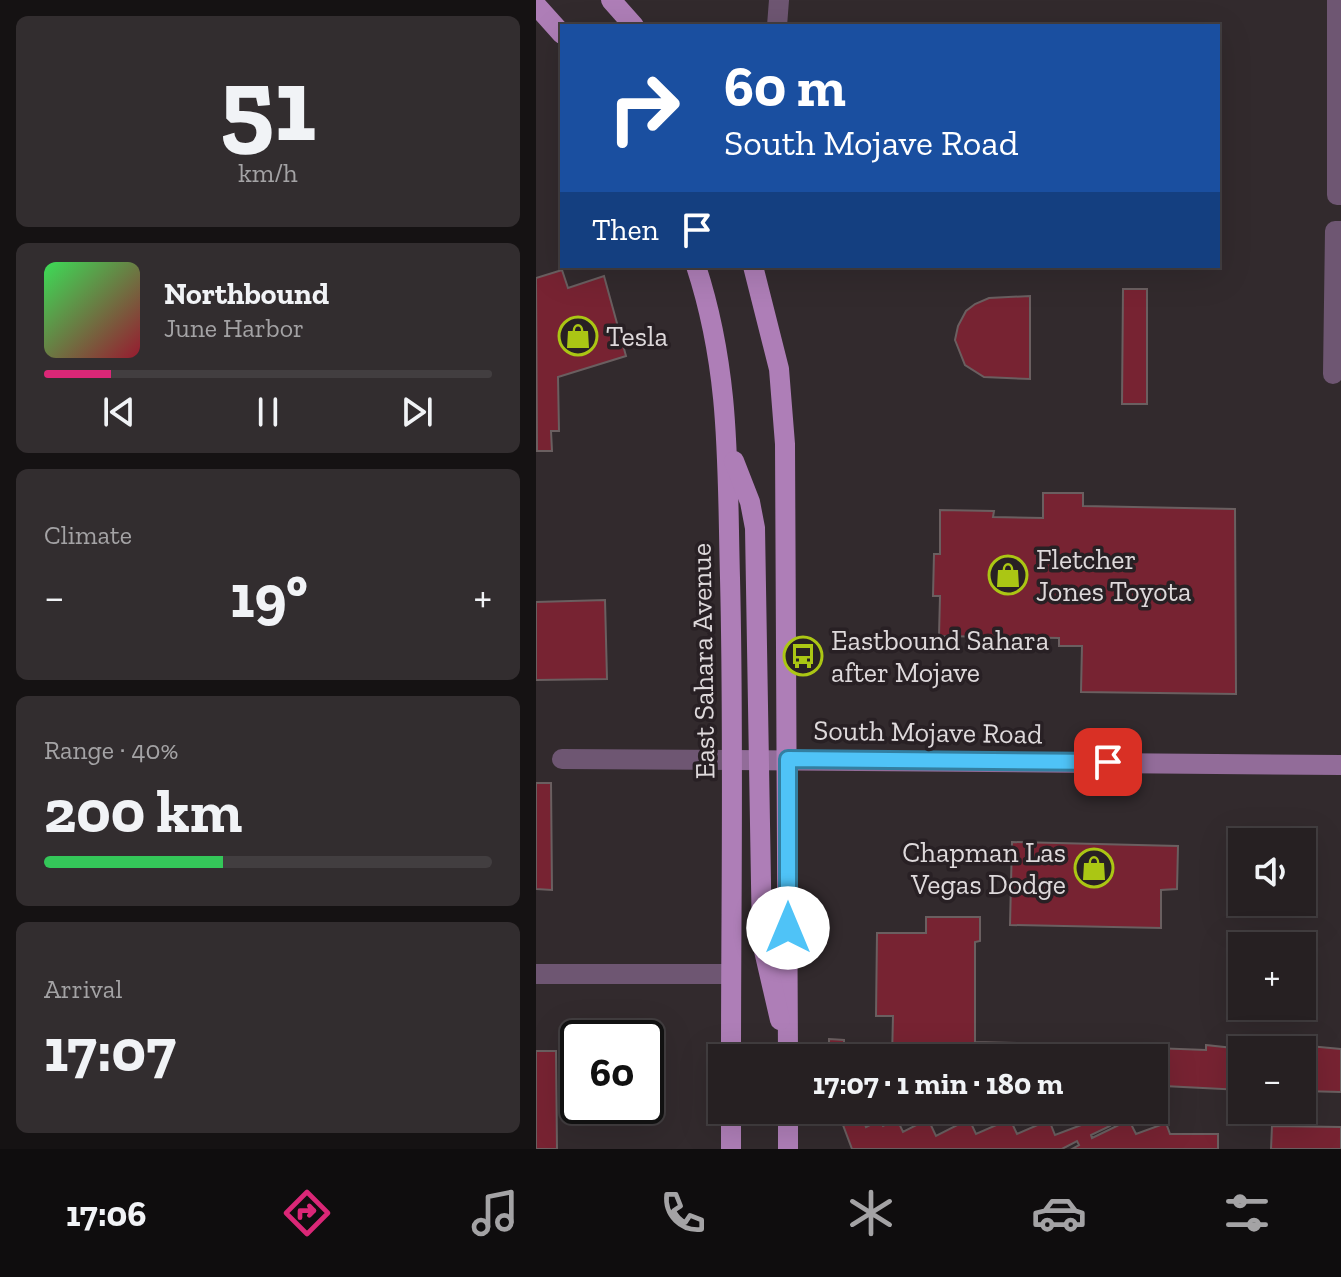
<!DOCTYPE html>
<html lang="en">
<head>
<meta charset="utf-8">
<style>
  body { margin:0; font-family:"Zilla Slab",serif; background:#322d2f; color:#f1f3f6; height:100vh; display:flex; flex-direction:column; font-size:30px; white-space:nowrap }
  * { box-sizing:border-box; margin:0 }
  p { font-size:26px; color:#a4a3a5 }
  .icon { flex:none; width:44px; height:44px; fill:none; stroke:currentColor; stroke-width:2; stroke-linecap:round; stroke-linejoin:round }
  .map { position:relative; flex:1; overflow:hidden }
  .details { display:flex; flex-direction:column; gap:16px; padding:16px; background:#151213; width:536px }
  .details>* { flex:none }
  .top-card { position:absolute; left:24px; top:24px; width:660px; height:244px; border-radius:0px; box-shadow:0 8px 32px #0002,0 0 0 2px #423e40; background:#1a4fa0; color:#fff; overflow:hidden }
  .tools { position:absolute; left:692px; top:828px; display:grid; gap:16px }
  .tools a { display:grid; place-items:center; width:88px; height:88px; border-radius:0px; background:#262022; box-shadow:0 8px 32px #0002,0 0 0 2px #423e40; font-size:40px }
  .speed { position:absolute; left:24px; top:1020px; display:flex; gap:16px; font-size:40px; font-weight:700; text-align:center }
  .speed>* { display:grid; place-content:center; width:104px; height:104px; border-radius:50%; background:#262022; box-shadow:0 8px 32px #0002,0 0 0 2px #423e40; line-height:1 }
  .speed .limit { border:4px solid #111; border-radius:12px; background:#fff; color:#111 }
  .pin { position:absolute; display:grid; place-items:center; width:68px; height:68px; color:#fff; margin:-34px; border-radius:16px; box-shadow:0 4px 12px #0006 }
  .me { position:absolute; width:88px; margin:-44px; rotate:0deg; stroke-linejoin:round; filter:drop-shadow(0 0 6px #0008) }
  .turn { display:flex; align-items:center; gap:28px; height:168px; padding:0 32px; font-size:36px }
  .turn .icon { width:104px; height:104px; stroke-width:2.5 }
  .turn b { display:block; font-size:56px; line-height:68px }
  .then { display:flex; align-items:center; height:76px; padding:0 32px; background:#0003; gap:16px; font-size:30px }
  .big { font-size:60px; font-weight:800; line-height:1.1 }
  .details .card { flex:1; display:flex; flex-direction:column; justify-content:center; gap:12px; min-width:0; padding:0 28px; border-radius:12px; background:#322d2f }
  .details .dial { align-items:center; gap:0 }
  .dial b { font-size:104px; line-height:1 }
  .song { display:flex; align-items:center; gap:24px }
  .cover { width:96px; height:96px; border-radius:12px; background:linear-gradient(135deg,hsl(130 70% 55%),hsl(350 70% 35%)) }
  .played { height:8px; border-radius:4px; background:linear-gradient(90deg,#db2777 15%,#423e40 15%) }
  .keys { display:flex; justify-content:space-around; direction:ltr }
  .heat { display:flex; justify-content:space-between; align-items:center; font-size:44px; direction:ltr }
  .charge { height:12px; border-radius:6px; background:linear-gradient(90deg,#34c759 40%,#423e40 0) }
  .trip { position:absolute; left:172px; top:1044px; width:460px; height:80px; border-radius:0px; background:#262022; box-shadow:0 8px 32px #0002,0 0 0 2px #423e40; font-weight:800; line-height:80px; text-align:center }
  .dock { display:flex; height:128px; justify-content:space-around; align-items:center; background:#0f0d0e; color:#a4a3a5 }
  .dock .icon { width:56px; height:56px }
  .dock .selected { color:#db2777 }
  .dock b { font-size:36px; color:#f1f3f6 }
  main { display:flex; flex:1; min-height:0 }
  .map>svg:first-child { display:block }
  .building { fill:#772332; stroke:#6a5f60; stroke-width:2 }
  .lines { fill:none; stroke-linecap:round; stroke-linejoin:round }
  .street { stroke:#6e5672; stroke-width:20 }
  .secondary { stroke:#926c99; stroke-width:20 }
  .primary { stroke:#ae7eb7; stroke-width:20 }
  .route-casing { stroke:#337fa1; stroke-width:20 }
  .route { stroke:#4fc3f7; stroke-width:14 }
  .labels { text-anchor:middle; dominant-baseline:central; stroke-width:7; stroke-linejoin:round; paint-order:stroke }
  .poi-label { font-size:28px; fill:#ded9db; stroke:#282024; text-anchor:start }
  .street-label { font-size:28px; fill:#ded9db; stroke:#282024 }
</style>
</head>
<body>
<main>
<section class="details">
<div class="card dial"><b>51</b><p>km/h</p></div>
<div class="card">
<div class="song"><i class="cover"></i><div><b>Northbound</b><p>June Harbor</p></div></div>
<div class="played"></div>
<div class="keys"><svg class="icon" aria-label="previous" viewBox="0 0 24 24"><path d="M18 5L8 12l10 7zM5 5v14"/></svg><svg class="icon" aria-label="pause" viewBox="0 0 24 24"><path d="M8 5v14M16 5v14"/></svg><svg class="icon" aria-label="next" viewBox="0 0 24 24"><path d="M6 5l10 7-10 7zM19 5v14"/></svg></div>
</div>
<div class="card"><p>Climate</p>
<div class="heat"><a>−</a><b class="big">19°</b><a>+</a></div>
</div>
<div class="card"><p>Range · 40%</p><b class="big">200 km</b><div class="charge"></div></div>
<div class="card"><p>Arrival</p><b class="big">17:07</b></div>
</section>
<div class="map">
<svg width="805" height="1149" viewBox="0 0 805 1149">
  <rect width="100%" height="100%" fill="#322a2d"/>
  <g class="building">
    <path d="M26,270L32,288L68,276L90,356L22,377L23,431H15L16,451H1L0,278Z"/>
    <path d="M587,289H611V404H586Z"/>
    <path d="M494,296V379L448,377L429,365L419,340L422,326L430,311L439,304L453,298Z"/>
    <path d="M507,493H547V506L699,509L700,694L545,692L546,646H523V638L403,636L404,596H397L398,554H404V510L458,511L457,517L507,518Z"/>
    <path d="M69,600L71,679L0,680V602Z"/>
    <path d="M0,783H15L16,890L0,889Z"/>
    <path d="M476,842L642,846L641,889L625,890V928L474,925Z"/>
    <path d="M390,917H444V941L439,942V1042L480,1043V1058H356L357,1016H340L341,933H390Z"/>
    <path d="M293,1039L308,1040V1058H293Z"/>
    <path d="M566,1044L579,1045V1058H565Z"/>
    <path d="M670,1045L706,1049V1090L628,1086L629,1075L618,1074V1048L670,1050Z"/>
    <path d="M773,1046L805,1049V1092L766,1091V1072H773Z"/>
    <path d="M0,1051H20L21,1149H0Z"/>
    <path d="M569,1116L574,1126L555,1135L556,1138L593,1120L600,1134L630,1123L634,1134H682V1149H536L543,1145L541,1141L526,1149H316L307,1125L326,1117L330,1127L344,1120L347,1126L361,1119L367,1132L392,1119L400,1136L433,1119L440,1134L474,1119L481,1134L513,1120L519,1135Z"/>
    <path d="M736,1126L805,1127V1149H735Z"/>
  </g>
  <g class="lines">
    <g class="street">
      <path d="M801,0V195H805"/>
      <path d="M241,26L243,0"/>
      <path d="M797,374L799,231H805"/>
      <path d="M26,759L196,760"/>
      <path d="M0,974H195"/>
    </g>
    <path class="secondary" d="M196,760L805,765"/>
    <g class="primary">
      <path d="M75,0L98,26"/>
      <path d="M0,5L26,34"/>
      <path d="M160,266C195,373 191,468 194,578C198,738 195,898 195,1058"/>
      <path d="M217,266L243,369L249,444L252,1058"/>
      <path d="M198,461L214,502L219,528L226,942L244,1020"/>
      <path d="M195,1110V1149"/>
      <path d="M252,1110V1149"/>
    </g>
  </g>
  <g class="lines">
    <g class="route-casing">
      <path id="route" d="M252,928V759L572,762"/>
    </g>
    <use href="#route" class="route"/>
  </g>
  <defs>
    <g id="shop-ring" transform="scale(2)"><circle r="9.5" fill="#282024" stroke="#abc614" stroke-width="1.5"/><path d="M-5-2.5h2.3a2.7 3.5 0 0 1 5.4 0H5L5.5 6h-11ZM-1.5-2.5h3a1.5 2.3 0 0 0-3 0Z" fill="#abc614"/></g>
    <g id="bus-ring" transform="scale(2)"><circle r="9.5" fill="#282024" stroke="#abc614" stroke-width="1.5"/><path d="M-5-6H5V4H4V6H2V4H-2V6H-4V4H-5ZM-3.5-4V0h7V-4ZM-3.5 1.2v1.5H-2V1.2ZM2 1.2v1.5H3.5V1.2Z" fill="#abc614"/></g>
  </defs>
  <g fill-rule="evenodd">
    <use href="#shop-ring" x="42" y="336"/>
    <use href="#shop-ring" x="472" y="575"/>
    <use href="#bus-ring" x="267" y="656"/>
    <use href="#shop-ring" x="558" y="868"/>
  </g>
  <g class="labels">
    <g class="poi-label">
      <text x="70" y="336">Tesla</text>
      <text x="500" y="559">Fletcher<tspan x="500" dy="32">Jones Toyota</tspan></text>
      <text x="295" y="640">Eastbound Sahara<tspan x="295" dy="32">after Mojave</tspan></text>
      <text x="530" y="852" text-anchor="end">Chapman Las<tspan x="530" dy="32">Vegas Dodge</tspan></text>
    </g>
    <g class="street-label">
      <text transform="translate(167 661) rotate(-91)">East Sahara Avenue</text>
      <text transform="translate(392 732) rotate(1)">South Mojave Road</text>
    </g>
  </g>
</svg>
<div class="tools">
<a><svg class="icon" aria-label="sound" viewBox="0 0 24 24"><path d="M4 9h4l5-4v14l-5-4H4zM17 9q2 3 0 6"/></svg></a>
<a>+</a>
<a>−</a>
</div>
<div class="speed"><div class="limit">60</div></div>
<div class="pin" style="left:572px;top:762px;background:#d93025"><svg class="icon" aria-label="arrive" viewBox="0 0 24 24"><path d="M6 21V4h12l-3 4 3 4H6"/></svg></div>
<svg class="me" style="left:252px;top:928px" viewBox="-20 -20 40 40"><circle r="19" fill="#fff"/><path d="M0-13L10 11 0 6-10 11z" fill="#4fc3f7"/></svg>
<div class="trip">17:07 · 1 min · 180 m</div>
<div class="top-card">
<div class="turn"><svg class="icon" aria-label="right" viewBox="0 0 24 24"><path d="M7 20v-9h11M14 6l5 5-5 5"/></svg><div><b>60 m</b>South Mojave Road</div></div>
<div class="then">Then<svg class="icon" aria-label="arrive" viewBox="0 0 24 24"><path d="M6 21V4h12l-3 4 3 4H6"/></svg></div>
</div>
</div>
</main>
<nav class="dock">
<b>17:06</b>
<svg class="icon selected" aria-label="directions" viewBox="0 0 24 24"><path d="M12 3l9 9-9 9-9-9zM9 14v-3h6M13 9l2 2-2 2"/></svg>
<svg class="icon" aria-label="music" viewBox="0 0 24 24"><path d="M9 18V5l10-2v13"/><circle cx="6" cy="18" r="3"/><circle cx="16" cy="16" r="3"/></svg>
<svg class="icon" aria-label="phone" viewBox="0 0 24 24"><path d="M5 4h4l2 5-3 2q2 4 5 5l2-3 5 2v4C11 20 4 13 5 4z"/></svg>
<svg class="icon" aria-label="climate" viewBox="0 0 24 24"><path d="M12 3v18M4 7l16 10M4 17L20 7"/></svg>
<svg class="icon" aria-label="car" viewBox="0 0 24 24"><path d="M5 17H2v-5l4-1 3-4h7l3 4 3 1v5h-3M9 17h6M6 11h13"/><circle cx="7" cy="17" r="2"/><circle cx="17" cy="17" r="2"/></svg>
<svg class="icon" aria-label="filters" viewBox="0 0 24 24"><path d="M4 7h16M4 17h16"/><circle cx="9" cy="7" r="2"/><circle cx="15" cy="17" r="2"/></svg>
</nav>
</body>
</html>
